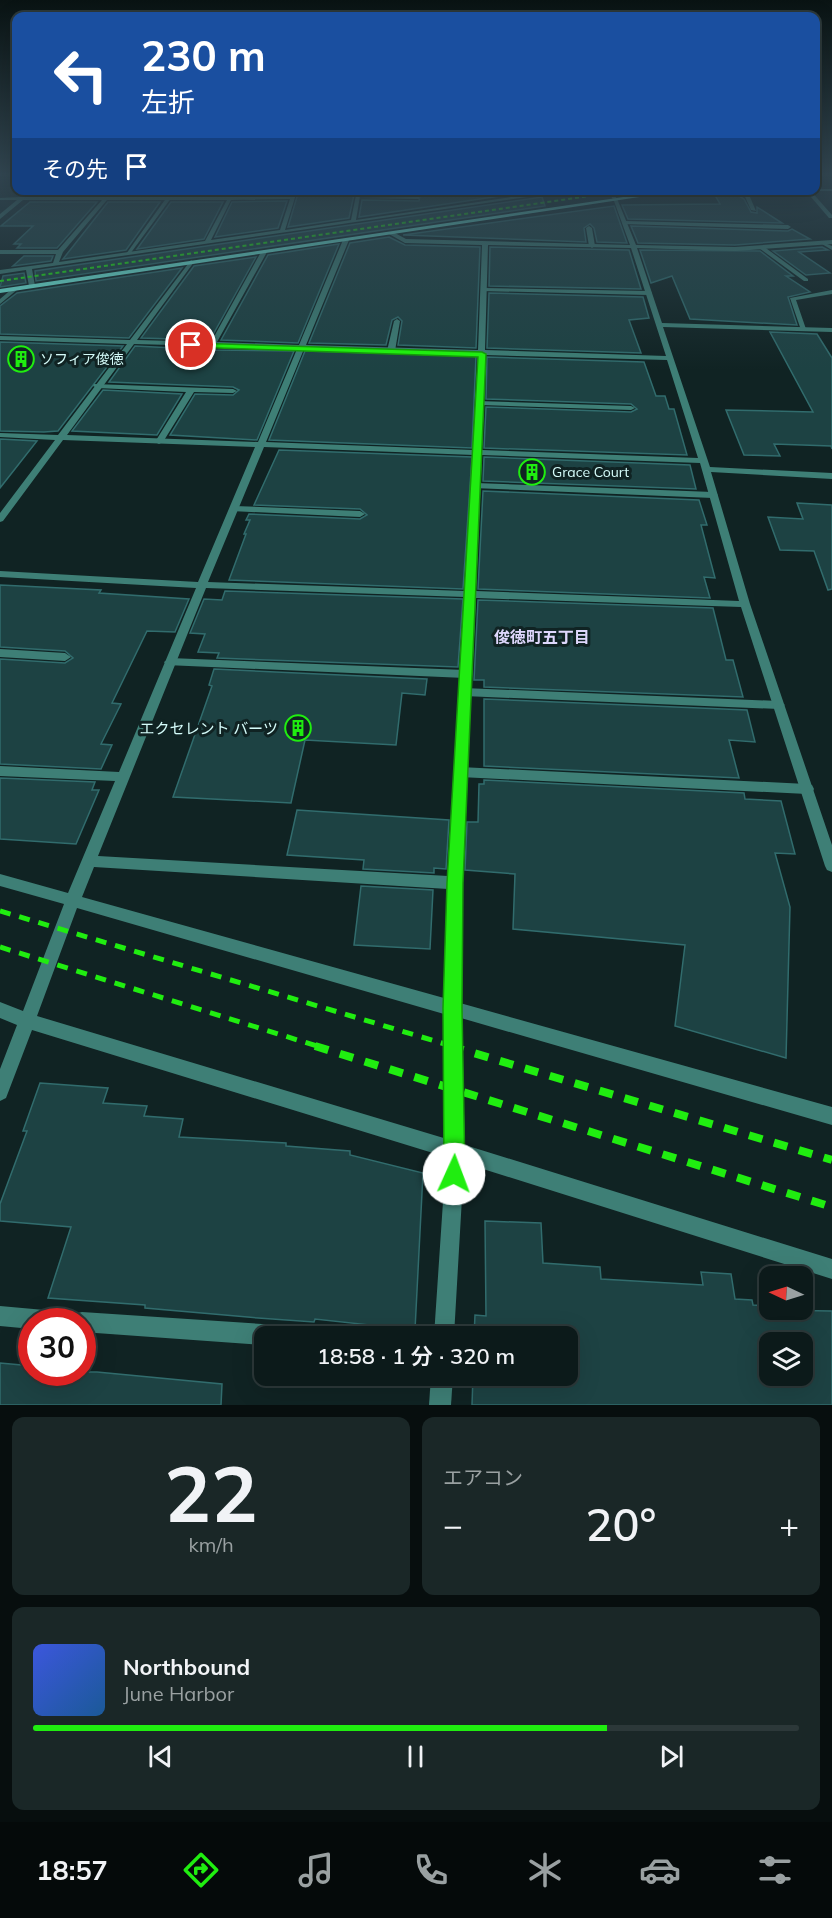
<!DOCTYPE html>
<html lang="ja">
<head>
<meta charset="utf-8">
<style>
  body { margin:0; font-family:Mulish,"Noto Sans JP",sans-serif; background:#1a2727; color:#f1f3f6; height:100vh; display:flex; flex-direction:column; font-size:22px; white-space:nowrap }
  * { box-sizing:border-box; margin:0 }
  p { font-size:20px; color:#9aa1a2 }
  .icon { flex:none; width:33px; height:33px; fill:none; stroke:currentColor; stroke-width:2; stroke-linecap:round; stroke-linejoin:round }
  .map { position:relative; height:1405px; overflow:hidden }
  .drawer { display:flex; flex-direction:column; gap:12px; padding:12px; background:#070e0e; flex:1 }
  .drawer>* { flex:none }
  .banner { position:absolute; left:12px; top:12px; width:808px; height:183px; border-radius:12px; box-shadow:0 6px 24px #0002,0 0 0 2px #2c3839; background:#1a4fa0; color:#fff; overflow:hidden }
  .needle { width:39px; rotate:274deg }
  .fabs { position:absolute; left:759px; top:1266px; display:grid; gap:12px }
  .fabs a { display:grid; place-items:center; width:54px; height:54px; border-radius:12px; background:#0c1a1a; box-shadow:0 6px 24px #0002,0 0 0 2px #2c3839; font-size:30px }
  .speed { position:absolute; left:18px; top:1308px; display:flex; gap:12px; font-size:30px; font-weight:700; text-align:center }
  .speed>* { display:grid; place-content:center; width:78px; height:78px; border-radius:50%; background:#0c1a1a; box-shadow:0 6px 24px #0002,0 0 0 2px #2c3839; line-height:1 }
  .speed .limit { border:9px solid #d22; background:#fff; color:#111 }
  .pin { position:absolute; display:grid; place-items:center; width:51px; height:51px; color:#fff; margin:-26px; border:3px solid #fff; border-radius:50%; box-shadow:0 2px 6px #0007 }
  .me { position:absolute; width:66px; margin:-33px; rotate:2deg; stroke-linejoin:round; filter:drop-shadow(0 0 4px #0008) }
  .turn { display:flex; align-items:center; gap:21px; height:126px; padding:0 30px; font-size:27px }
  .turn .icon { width:78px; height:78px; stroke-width:2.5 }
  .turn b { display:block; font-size:42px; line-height:51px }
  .then { display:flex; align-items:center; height:57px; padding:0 30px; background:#0003; gap:12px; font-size:22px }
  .big { font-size:45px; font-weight:600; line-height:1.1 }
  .drawer .card { flex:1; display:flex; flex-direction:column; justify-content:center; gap:9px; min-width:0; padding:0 21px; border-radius:12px; background:#1a2727 }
  .drawer .dial { align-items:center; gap:0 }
  .dial b { font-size:78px; line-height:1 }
  .song { display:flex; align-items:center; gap:18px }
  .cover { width:72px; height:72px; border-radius:9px; background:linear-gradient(135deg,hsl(230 70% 55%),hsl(210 70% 35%)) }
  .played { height:6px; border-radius:3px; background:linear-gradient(90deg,#20ed10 75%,#2c3839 75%) }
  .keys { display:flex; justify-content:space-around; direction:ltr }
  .heat { display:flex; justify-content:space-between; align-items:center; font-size:33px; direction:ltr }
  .drawer .tiles { flex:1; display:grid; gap:12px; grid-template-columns:1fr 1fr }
  .card:last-child { grid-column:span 2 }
  .trip { position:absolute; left:254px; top:1326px; width:324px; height:60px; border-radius:12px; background:#0c1a1a; box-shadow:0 6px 24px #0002,0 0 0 2px #2c3839; font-weight:600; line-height:60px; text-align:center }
  .menu { display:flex; height:96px; justify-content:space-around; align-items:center; background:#050a0a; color:#9aa1a2 }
  .menu .icon { width:42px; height:42px }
  .menu .selected { color:#20ed10 }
  .menu b { font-size:27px; color:#f1f3f6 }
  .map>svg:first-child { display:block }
  .building { fill:#1d4243; stroke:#316c6d; stroke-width:1.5; fill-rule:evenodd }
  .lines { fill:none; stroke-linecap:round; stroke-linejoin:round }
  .lane { fill:#3e7f76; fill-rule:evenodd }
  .street { fill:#3e7f76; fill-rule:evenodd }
  .secondary { fill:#73f6e2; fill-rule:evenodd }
  .rail-far2 { stroke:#20ed10; stroke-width:2; stroke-dasharray:4 3; stroke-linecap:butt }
  .rail-far1 { stroke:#20ed10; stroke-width:5; stroke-dasharray:11 9; stroke-linecap:butt }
  .rail { stroke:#20ed10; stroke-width:8; stroke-dasharray:14 12; stroke-linecap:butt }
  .route { fill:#20ed10; stroke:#159a0a; stroke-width:1.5 }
  .labels { text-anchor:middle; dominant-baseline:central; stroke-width:6; stroke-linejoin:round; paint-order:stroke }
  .far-poi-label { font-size:14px; fill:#d5fcfa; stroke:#102323; text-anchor:start }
  .poi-label { font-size:15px; fill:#d5fcfa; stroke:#102323; text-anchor:end }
  .neighbourhood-label { font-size:16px; font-weight:bold; fill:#ded7fc; stroke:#102323 }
</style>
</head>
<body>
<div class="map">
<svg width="832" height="1405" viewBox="0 0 832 1405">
  <rect width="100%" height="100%" fill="#102323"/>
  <g class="building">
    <path d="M45,190H169L166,195H40Z"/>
    <path d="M179,190H230L227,195H176Z"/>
    <path d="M236,190H291L289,195H236Z"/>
    <path d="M299,190H355L349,218L288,227Z"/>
    <path d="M363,190H413V195L362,196Z"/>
    <path d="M421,190H540L359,217L362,200L419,201Z"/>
    <path d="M712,190H730L744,199L751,212L757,213V207L782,223L628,219L622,205L720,204Z"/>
    <path d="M542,197L545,206L36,281L35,271Z"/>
    <path d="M287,201L278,228L215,237L232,202Z"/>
    <path d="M30,202H97L57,248H17L21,244H14L33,226H1Z"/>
    <path d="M108,202H160L126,250L63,259Z"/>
    <path d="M171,202H223L204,239L137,249Z"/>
    <path d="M614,206L627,243L597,242L594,228L590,224L584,228L586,242L403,235Z"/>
    <path d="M631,226L788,231L792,229L810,239L735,245L638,243Z"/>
    <path d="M389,237L405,245L480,247L476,348L398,345L402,321L398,317L392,320L386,345L309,343L350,243Z"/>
    <path d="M339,244L298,343L221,340L268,255Z"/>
    <path d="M490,247L629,250L641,289L489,286Z"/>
    <path d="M822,247L828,250L799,252L830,273L806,275L773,251Z"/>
    <path d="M640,250L760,251L793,276H786L810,292L788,297L797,325L690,319L672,276L651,283Z"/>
    <path d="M24,256H53L51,261L13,266Z"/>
    <path d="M256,257L210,340L141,338L194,266Z"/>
    <path d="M182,268L129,338L0,334V306L17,293Z"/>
    <path d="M24,273L26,283L0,287L3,276Z"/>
    <path d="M489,293L643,297L649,318L629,320L641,353L487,348Z"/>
    <path d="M770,332L817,334L832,358V449L831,446L774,444L780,456L744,455L726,410L813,412Z"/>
    <path d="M0,342L123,346L58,431L44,432L0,431Z"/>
    <path d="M135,346L213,350L294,351L257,440L170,435L195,394L233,395L239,390L233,387L109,382Z"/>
    <path d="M305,351L476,356L472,448L269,440Z"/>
    <path d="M487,357L644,362L656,396H665L669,409H674L687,455L484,448L486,407L631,412L637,409L631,404L486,399Z"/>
    <path d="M103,390L182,394L157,435L72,431Z"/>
    <path d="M0,439L37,441L0,488Z"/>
    <path d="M279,450L472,457L463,589L229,580L246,534H244L250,520H246L249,514L360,519L367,515L360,509L254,505Z"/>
    <path d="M484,457L690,465L696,489L483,481Z"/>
    <path d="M483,491L699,500L707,525H701L715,578L704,577L710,598L478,589Z"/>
    <path d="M797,503L832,505V589L828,590L814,551L780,550L768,517L803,519Z"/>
    <path d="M0,585L101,590L99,593L189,599L175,632L147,631L112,703L121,704L101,744L112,745L101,769L0,764V659L65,663L73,658L65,651L0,647Z"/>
    <path d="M225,591L463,599L458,667L217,658L219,653L198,652L205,634L190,633L204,599L222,600Z"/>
    <path d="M478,600L713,608L726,660H733L743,697L484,687V680H474Z"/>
    <path d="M214,669L427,679L425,695L402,693L396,745L305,740L291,803L173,797L212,686L209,685Z"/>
    <path d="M484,699L747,710L755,742L729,740L739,778L484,766Z"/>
    <path d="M0,778L95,782L92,790H99L76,844L0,839Z"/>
    <path d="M484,780L744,793L745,799L781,801L795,854L775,853L790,907L786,1058L675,1026L685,945L513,929L515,874L465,870L467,822H478L479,784H484Z"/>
    <path d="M297,810L449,820L446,869L434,868V873L363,869L364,860L287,855Z"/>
    <path d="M361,886L433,890L430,949L354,945Z"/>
    <path d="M40,1083L108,1088L103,1103L147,1106L144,1116L183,1119L179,1137L286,1143V1146L350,1151V1155L423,1173L415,1330L315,1319L314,1322L258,1318L145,1308V1305L48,1298L71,1227L0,1221V1204L27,1131H23Z"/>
    <path d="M485,1221L541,1223L543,1263L600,1267L601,1279L703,1285L701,1272L731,1274L735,1299L752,1300L753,1305L770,1306V1310L832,1311V1405H472L473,1376H567V1336H474L475,1315L486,1316ZM770,1342H802V1376H770Z"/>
    <path d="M0,1363L32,1366V1372H97L222,1384L221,1405H0Z"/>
  </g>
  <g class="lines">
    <g class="lane">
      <path d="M172,190H177L130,254H126Z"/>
      <path d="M415,190H419V199L356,198L415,197Z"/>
      <path d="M742,190H747L756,211L751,210Z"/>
      <path d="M625,221L788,225L791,227L788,229L623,224Z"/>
      <path d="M589,226L592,228L595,246L592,248L589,246L586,228Z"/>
      <path d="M822,242L832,246V250L822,244Z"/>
      <path d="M759,246H763L808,279V281H804L759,248Z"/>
      <path d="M484,288L649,291L652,293L649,295L482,291Z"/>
      <path d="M832,290V294L796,300L806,329L801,330L790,298Z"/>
      <path d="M397,319L400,321L395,351L391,353L387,351L394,321Z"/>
      <path d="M94,384L233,389L237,391L233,393L194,392L163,442L159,444L155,442L186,392L97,388L93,386Z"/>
      <path d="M478,401L631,406L635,408L631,410L481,405H478Z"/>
      <path d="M476,483L713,492L718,495L713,498L473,488V484Z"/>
      <path d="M234,506L360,511L365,514L360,517L231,511V507Z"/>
      <path d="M170,658L465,670L471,674L465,678L166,665L164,662Z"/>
      <path d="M464,688L779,701L785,705L779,709L464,696L458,692Z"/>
      <path d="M460,767L807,784L812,785L814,789L812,793L807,794L460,777L455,775L454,772L455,769Z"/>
    </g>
    <g class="street">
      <path d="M816,189H832V191H814Z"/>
      <path d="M357,190H361L356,220L559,190H575L32,269L35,286L32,288L29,286L26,270L0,274V270L53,263L56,254H0V250H58L102,200H23L0,219V214L17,200H0V198L20,197L24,196L26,197H104L107,196L109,197H228L233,191L235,192L233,197H291L293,191H297L285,230L351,220ZM290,199L280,230L211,240L231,200ZM107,200H227L205,241L59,262L63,252Z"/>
      <path d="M607,190H612L618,201L636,245L735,247L832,240V244L735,251L637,248L662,323L832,328V332L663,327L710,467L832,473V479L711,472L750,604L832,845V872L827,870L825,866L741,607L476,598L462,883L460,1003L832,1107V1125L461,1018L465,1145L832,1259V1279L464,1163L454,1336H434L446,1157L32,1030L6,1098L0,1101V1069L17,1025L0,1018V1002L23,1011L64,904L0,886V874L68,893L115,781L0,776V766L119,772L196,588L0,577V571L198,582L255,447L63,440L3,521L0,522V513L55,440L0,437V433L58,435L127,344L0,340V336L130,340L191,260L194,262L137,340L211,342L261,252L264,250L267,252L217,342L299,345L343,240L346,238L349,240L306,345L478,350L482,245L405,243L389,234V232H393L406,239L630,245L614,201ZM488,245L631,248L666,356L485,350ZM134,344L209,346L212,348L215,347L297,349L258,442L67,435ZM304,349L478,354L474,450L266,442ZM485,355L667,360L698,458L482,450ZM264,447L474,455L465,591L208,582ZM482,455L700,463L739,601L476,591ZM206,588L465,597L448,876L98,856ZM94,867L448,889L444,998L82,897ZM77,908L444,1014L447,1139L37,1016Z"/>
      <path d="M805,190H810L832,215V218H829Z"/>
      <path d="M13,288L18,289L0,304V299Z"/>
      <path d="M0,649L65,653L71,657L65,661L0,657Z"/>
      <path d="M0,1306L78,1313L82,1312L292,1326L299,1329L302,1336H264V1345L82,1332V1322H32V1329L0,1326Z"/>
      <path d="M431,1376H453L451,1405H429Z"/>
    </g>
    <path class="secondary" d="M671,190H686L0,293V289Z"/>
    <path class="rail-far2" d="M0,281L631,190"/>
    <g class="rail-far1">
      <path d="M0,911L455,1047"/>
      <path d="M0,947L320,1047"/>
    </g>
    <g class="rail">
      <path d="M315,1046L832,1207"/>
      <path d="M450,1046L832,1160"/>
    </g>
  </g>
  <linearGradient id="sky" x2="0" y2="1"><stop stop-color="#091313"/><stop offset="0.47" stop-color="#314550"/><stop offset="1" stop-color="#314550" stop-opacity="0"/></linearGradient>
  <rect width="832" height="370" fill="url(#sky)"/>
  <path class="route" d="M191,343L482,352L486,354L463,883L462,1008L465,1174L462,1181L454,1185L447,1181L444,1174L443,1008L447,883L478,357L188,347Z"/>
  <defs>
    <g id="building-ring" transform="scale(1.35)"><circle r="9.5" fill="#102323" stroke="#20ed10" stroke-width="1.5"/><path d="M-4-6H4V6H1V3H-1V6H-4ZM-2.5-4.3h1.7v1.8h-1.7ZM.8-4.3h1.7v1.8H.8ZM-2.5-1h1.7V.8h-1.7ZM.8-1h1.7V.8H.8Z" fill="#20ed10"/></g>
  </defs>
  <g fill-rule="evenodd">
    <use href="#building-ring" x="21" y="359"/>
    <use href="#building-ring" x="532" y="472"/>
    <use href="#building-ring" x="298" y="728"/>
  </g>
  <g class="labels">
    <g class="far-poi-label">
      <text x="40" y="359">ソフィア俊徳</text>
      <text x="552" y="472">Grace Court</text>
    </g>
    <g class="poi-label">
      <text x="278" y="728">エクセレント バーツ</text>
    </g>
    <g class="neighbourhood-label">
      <text x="542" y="637">俊徳町五丁目</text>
    </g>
  </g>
</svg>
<div class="fabs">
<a><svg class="needle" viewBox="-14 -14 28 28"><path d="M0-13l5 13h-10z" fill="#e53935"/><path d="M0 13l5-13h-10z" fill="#9aa1a2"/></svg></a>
<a><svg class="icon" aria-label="layers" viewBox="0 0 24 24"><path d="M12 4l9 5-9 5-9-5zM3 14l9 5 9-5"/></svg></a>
</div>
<div class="speed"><div class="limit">30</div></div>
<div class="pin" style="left:191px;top:345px;background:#d93025"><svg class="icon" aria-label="arrive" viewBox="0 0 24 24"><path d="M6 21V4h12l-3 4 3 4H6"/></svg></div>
<svg class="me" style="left:454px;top:1174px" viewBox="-20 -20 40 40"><circle r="19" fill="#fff"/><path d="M0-13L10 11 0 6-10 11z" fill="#20ed10"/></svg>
<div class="trip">18:58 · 1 分 · 320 m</div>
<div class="banner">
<div class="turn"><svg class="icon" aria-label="left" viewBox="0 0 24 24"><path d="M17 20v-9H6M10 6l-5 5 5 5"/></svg><div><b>230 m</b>左折</div></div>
<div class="then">その先<svg class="icon" aria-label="arrive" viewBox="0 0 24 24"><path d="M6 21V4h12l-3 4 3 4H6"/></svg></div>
</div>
</div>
<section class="drawer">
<div class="tiles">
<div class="card dial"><b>22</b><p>km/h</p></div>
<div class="card"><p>エアコン</p>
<div class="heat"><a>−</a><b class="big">20°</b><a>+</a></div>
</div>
<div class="card">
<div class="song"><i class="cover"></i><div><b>Northbound</b><p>June Harbor</p></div></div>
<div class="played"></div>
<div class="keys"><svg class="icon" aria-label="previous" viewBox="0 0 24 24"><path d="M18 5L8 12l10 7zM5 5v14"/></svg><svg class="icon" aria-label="pause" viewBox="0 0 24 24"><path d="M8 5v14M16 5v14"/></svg><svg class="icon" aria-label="next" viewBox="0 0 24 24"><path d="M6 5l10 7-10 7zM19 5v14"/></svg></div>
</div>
</div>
</section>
<nav class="menu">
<b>18:57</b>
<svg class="icon selected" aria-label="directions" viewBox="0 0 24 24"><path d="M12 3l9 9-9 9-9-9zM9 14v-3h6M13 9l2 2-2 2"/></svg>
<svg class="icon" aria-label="music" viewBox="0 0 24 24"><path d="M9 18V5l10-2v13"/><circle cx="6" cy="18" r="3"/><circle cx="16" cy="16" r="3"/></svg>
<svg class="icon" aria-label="phone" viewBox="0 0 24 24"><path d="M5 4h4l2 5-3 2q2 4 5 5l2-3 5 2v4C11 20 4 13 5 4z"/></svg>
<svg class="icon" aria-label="climate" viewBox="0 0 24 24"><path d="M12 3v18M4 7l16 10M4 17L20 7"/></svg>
<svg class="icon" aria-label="car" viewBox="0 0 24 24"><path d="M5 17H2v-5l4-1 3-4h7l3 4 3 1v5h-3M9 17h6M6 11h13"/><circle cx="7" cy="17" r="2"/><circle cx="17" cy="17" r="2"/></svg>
<svg class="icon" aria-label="filters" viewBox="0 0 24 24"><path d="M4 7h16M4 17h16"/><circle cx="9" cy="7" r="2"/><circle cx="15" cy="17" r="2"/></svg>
</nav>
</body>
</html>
